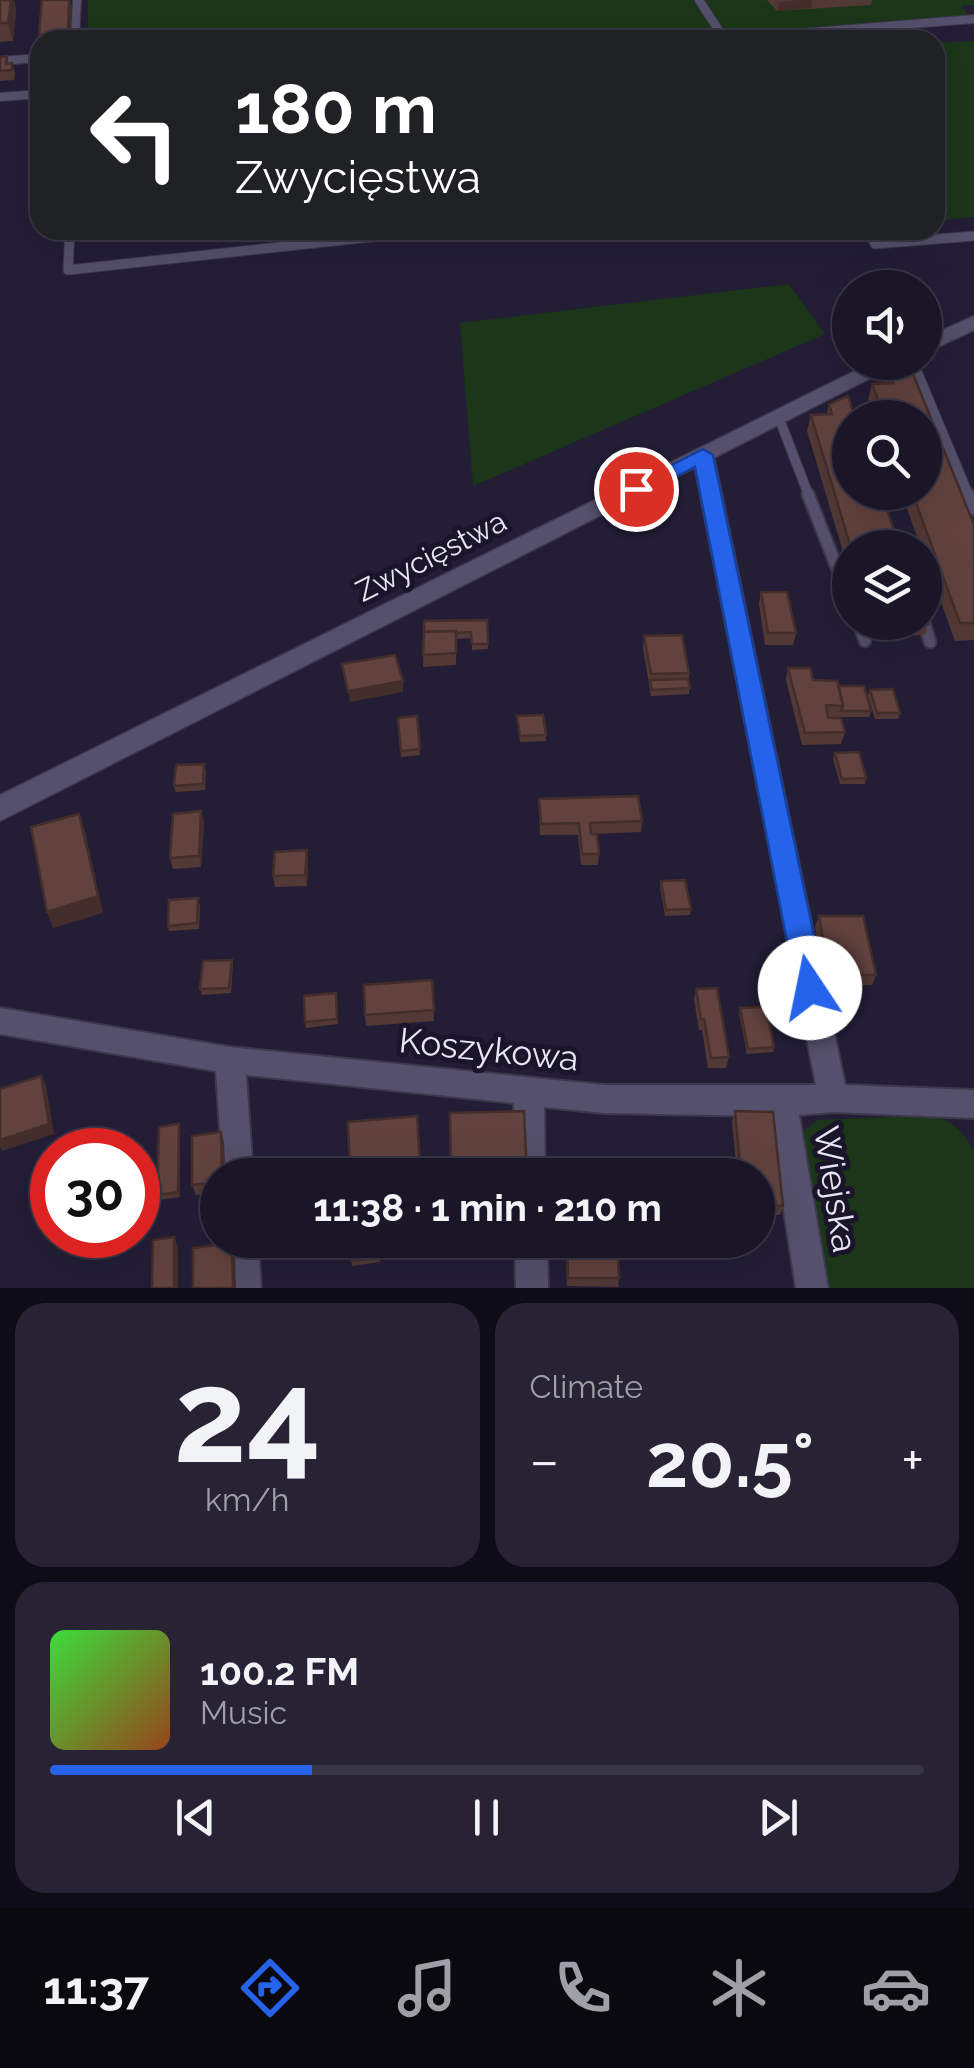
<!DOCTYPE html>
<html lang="en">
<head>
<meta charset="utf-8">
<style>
  body { margin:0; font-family:Raleway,sans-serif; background:#272334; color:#f1f3f6; height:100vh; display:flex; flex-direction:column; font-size:38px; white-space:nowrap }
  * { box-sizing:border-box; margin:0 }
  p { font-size:32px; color:#9f9fa8 }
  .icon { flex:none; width:55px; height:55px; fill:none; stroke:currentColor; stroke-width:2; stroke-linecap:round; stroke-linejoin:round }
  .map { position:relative; height:1288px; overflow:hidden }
  .sheet { display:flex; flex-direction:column; gap:15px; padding:15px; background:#0e0c16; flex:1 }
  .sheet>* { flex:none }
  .guide { position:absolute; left:30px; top:30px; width:915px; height:210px; border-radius:30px; box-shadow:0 10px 40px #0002,0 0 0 2px #383545; background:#202124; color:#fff; overflow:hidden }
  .buttons { position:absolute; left:832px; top:270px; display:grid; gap:20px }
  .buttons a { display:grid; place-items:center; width:110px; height:110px; border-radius:50%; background:#1a1628; box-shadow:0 10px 40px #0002,0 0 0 2px #383545; font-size:50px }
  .speed { position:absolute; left:30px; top:1128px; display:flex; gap:20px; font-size:50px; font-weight:700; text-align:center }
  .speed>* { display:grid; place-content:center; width:130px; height:130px; border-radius:50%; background:#1a1628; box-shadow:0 10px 40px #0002,0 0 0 2px #383545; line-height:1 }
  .speed .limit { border:15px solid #d22; background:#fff; color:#111 }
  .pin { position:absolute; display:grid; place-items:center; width:85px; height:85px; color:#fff; margin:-42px; border:5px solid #fff; border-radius:50%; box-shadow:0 2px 10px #0007 }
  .me { position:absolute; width:110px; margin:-55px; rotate:349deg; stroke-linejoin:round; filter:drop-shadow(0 0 8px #0008) }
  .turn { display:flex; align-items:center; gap:35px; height:210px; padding:0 40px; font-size:45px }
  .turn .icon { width:130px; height:130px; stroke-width:2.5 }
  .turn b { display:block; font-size:70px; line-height:85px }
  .big { font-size:75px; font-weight:700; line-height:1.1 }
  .sheet .tile { flex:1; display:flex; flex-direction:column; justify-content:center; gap:15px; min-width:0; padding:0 35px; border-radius:30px; background:#272334 }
  .sheet .dial { align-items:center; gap:0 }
  .dial b { font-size:130px; line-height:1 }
  .song { display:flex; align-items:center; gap:30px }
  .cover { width:120px; height:120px; border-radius:15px; background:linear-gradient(135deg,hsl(120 70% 55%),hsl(20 70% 35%)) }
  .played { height:10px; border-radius:5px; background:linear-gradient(90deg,#2563eb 30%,#383545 30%) }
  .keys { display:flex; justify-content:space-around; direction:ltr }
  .heat { display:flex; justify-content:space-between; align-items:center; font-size:55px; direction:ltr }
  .sheet .tiles { flex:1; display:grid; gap:15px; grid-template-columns:1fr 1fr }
  .tile:last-child { grid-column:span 2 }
  .trip { position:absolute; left:200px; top:1158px; width:575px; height:100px; border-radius:50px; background:#1a1628; box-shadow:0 10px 40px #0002,0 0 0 2px #383545; font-weight:700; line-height:100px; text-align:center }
  .menu { display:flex; height:160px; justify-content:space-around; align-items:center; background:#0a0910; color:#9f9fa8 }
  .menu .icon { width:70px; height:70px }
  .menu .current { color:#2563eb }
  .menu b { font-size:45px; color:#f1f3f6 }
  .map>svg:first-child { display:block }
  .green { fill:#1b3619 }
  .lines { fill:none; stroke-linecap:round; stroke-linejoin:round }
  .service-far2-casing { stroke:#3d384d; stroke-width:10 }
  .service-far1-casing { stroke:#3d384d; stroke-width:11 }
  .service-casing { stroke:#3d384d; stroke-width:15 }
  .minor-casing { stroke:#3d384d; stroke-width:4 }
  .tertiary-casing { stroke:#3d384d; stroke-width:3 }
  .service-far2 { stroke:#55506b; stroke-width:8 }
  .service-far1 { stroke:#55506b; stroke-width:9 }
  .service { stroke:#55506b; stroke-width:11 }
  .minor { fill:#55506b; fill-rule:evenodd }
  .tertiary { fill:#55506b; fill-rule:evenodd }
  .wall { fill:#533935 }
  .shaded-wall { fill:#442e2b }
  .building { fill:#61423e; stroke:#442e2b; stroke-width:2.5 }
  .route { fill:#2563eb; stroke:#184099; stroke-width:2.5 }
  .labels { text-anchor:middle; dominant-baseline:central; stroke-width:10; stroke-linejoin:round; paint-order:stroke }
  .street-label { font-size:30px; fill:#e9e6f7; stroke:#1a152b }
  .near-street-label { font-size:35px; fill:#e9e6f7; stroke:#1a152b }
</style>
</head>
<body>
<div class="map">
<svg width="974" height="1288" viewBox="0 0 974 1288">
  <rect width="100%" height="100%" fill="#231e36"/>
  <g class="green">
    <path d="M88,0H974V5L961,6L969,15L659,40H88Z"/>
    <path d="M974,41V217L935,221V43Z"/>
    <path d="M789,284L825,334L473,486L460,323Z"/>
    <path d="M933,1115C953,1122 966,1133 974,1153V1288H821L801,1145L805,1130L818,1120Z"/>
  </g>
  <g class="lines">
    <g class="service-far2-casing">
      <g id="service-far2">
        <path d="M699,0L725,40"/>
        <path d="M75,40L77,0"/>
        <path d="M715,40L974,19"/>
        <path d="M0,61L40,58"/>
        <path d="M0,97L40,94"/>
      </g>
    </g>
    <g class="service-far1-casing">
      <g id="service-far1">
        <path d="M70,230L68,270L427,231"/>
        <path d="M868,230L875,244L974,236"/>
        <path d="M908,362L918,374L969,496"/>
        <path d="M779,418L809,496"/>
      </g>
    </g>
    <g class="service-casing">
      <g id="service">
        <path d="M808,494L850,601"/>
        <path d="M968,494L974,509"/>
        <path d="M858,622L865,641"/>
        <path d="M924,622L930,642"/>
      </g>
    </g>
    <g class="minor-casing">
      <g id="minor">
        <path d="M703,449L713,455L845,1085L974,1090V1118L833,1112L799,1115L828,1288H796L769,1116L604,1113L544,1107L545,1175H515L514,1103L246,1075L253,1175H223L216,1071L0,1034V1008L230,1047L604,1085H816L693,455Z"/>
        <path d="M226,1240H258L261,1288H229Z"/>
        <path d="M515,1240H547L548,1288H516Z"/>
      </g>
    </g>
    <g class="tertiary-casing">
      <g id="tertiary">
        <path d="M974,316V330L925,353V338Z"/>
        <path d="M873,362H902L0,821V795Z"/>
      </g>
    </g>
    <use href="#service-far2" class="service-far2"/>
    <use href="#service-far1" class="service-far1"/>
    <use href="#service" class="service"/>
    <use href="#minor" class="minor"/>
    <use href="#tertiary" class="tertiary"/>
  </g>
  <g class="wall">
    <path d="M0,0H14L16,11L13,41L0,42Z"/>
    <path d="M767,0H872L871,5L777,11Z"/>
    <path d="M7,56L9,64L12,63L15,73L14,80L0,81V57Z"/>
    <path d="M913,374L974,525V640L955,641L925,558V548H921L901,492H925V418H874L868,400L872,384H888L891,375Z"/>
    <path d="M829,404L900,548H850V575L807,431L811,415L827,414Z"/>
    <path d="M761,592L796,633L793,645H765L759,604Z"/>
    <path d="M487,620L488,649L472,650V638L456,639V665L423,667L424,621Z"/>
    <path d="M864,622H885L884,626H865Z"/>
    <path d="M895,622H925L928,624L925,635L900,636Z"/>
    <path d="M644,636L689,673V694L651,696L643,648Z"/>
    <path d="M788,668L813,680L839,686L871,711L869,717H828L845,732L841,744L802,745L786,680Z"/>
    <path d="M870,690L900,713L898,719H875L868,695Z"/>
    <path d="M417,716L420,755L401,757L398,718Z"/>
    <path d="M517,716L546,735V741L520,742Z"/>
    <path d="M835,753L866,778L865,784H840L833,759Z"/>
    <path d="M206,769L205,790L176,792L174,786Z"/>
    <path d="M539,799L642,821L641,832L591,834L599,854L598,865H581L578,835H540Z"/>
    <path d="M201,811L204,823L201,867L173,869L170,858Z"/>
    <path d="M307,850L308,862L307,886L275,887L273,876Z"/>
    <path d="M661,881L691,909L690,915L665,916L660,887Z"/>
    <path d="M200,904L199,929L169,931L168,926Z"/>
    <path d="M819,916L876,975L872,985H826L815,927Z"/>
    <path d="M232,960L233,965L231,993L202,995L200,989Z"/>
    <path d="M432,980L434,1021L366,1026L365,1015Z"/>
    <path d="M696,989L729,1057L726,1068H708L702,1030H699L694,999Z"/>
    <path d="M336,993L338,1024L306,1028L305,1022Z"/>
    <path d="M740,1008L774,1047L773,1052L747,1054L739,1013Z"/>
    <path d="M735,1111L783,1206L780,1215H758V1175H737L732,1121Z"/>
    <path d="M450,1113L527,1175H451Z"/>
    <path d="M417,1116L421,1172L388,1175H351L350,1169Z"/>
    <path d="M180,1129V1197L159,1200L157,1195Z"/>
    <path d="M224,1142L225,1175H218V1192L196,1195L192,1185Z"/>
    <path d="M350,1240H378L380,1262L352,1266Z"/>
    <path d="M565,1240H617L619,1278L618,1287L567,1286Z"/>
    <path d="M653,1240H694L692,1250H678L677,1256H655Z"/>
  </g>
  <g class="shaded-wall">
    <path d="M11,0H14L16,11L13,41L8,23Z"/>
    <path d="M70,0L72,7L70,40H40L39,35Z"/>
    <path d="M798,0H812L811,8L777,11L779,2Z"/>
    <path d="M403,681V692L350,702L348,691Z"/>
    <path d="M201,811L204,823L201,867L199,856Z"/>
    <path d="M79,814L85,831L103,913L53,928L47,912Z"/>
    <path d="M307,850L308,862L307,886L305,875Z"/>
    <path d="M41,1076L46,1086L54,1134L2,1151L0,1147V1140Z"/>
    <path d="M179,1124L180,1129V1197L178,1192Z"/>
    <path d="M221,1132L224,1142L225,1175H222Z"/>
    <path d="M174,1237L178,1247V1288H174Z"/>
    <path d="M232,1243L235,1252L236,1288H233Z"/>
  </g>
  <g class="building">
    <path d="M0,0H11L8,23H0Z"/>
    <path d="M42,0H69L68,30L39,35Z"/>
    <path d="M7,56L6,64L12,63V70L0,71V57Z"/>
    <path d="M913,374L974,525V623H960L912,492H925V418H885L872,384L893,383L891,375Z"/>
    <path d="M848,396L855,418H850V492H881L900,548H851L811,415L832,414L829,404Z"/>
    <path d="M761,592H787L796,633H768Z"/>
    <path d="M925,614L928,624H903V622H925Z"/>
    <path d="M487,620L488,644H472L471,632L456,633V631L424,632V621Z"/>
    <path d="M456,631V653L423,655L424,632Z"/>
    <path d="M682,635L689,673L651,674L644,636Z"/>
    <path d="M395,655L403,681L348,691L342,664Z"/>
    <path d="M788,668H810L813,680L837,681L843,706L826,705L828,718H841L845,732L805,733Z"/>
    <path d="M688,679L690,688L652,690L650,680Z"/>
    <path d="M839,686H864L871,711H841L843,706Z"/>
    <path d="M893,689L900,713H877L870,690Z"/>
    <path d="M543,715L546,735L520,736L517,716Z"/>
    <path d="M417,716L420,749L401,751L398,718Z"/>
    <path d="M859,752L866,778L842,779L835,753Z"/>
    <path d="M204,764L203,784L174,786L176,765Z"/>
    <path d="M638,796L642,821L590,823L591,834H597L599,854H582L579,823L541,824L539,799Z"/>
    <path d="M201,811L199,856L170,858L173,814Z"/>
    <path d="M79,814L98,896L47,912L31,827Z"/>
    <path d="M307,850L305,875L273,876L275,852Z"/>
    <path d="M685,880L691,909L666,910L661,881Z"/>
    <path d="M198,898L197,923L168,926L169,900Z"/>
    <path d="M819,916H863L876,975H829Z"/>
    <path d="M232,960L229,988L200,989L203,961Z"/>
    <path d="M432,980L434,1010L365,1015L364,985Z"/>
    <path d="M717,988L729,1057L711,1058L704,1019L701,1020L696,989Z"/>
    <path d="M336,993L337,1019L305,1022L304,996Z"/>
    <path d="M766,1007L774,1047L748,1049L740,1008Z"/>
    <path d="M41,1076L49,1124L0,1140V1089Z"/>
    <path d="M524,1111L527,1175H473V1164H451L450,1113Z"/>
    <path d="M735,1111L773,1112L783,1206L758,1205V1175H741Z"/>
    <path d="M417,1116L420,1162L350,1169L348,1122Z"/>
    <path d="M179,1124L178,1192L157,1195L159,1127Z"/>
    <path d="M221,1132L222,1175H218V1182L192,1185V1136Z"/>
    <path d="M174,1237V1288H152L153,1240Z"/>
    <path d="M350,1240H378L379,1258L352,1261Z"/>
    <path d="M567,1240H617L619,1278H568Z"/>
    <path d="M656,1240H694L679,1241V1246L657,1247Z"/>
    <path d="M232,1243L233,1288H193V1248Z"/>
  </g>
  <path class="route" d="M703,449L713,455L825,988L820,996L810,1000L801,996L796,988L695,467L643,494H628L625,489Z"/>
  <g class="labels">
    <g class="street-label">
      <text transform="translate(431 556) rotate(-27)">Zwycięstwa</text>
    </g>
    <g class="near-street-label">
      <text transform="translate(489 1049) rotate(6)">Koszykowa</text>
      <text transform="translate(836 1189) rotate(81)">Wiejska</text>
    </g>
  </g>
</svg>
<div class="buttons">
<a><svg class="icon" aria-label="sound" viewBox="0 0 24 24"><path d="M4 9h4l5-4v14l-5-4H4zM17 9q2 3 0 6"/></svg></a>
<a><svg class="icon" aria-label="search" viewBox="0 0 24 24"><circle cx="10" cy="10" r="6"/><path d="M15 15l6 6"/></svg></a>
<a><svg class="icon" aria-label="layers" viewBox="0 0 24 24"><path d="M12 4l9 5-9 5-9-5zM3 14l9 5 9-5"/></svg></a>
</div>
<div class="speed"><div class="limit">30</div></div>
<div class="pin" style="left:636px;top:489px;background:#d93025"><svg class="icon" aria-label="arrive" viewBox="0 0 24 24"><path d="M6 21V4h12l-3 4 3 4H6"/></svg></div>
<svg class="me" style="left:810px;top:988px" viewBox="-20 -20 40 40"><circle r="19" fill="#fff"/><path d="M0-13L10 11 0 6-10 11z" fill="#2563eb"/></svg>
<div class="trip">11:38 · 1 min · 210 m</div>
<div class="guide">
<div class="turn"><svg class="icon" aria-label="left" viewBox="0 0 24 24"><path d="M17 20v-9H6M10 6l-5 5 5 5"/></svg><div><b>180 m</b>Zwycięstwa</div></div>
</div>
</div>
<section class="sheet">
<div class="tiles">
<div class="tile dial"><b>24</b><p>km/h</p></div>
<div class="tile"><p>Climate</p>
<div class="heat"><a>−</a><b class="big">20.5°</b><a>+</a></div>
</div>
<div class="tile">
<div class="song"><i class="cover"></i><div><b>100.2 FM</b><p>Music</p></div></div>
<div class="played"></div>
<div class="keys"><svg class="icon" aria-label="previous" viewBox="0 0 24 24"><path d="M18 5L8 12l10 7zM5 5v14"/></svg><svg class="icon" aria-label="pause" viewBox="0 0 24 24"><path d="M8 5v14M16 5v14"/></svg><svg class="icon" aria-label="next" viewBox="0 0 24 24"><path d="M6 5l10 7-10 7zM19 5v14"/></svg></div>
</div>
</div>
</section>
<nav class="menu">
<b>11:37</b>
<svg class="icon current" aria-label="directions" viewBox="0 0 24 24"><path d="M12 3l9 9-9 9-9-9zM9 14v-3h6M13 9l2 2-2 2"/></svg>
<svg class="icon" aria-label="music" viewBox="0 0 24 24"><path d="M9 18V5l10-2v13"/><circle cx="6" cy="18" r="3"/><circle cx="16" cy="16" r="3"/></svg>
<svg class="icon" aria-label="phone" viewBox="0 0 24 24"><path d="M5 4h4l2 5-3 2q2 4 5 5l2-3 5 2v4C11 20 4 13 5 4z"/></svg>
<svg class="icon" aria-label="climate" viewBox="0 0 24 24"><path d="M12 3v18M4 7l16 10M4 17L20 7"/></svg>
<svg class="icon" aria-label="car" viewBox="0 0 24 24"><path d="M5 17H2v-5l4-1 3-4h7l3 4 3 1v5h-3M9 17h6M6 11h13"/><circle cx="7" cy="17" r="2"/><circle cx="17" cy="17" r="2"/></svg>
</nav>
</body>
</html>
